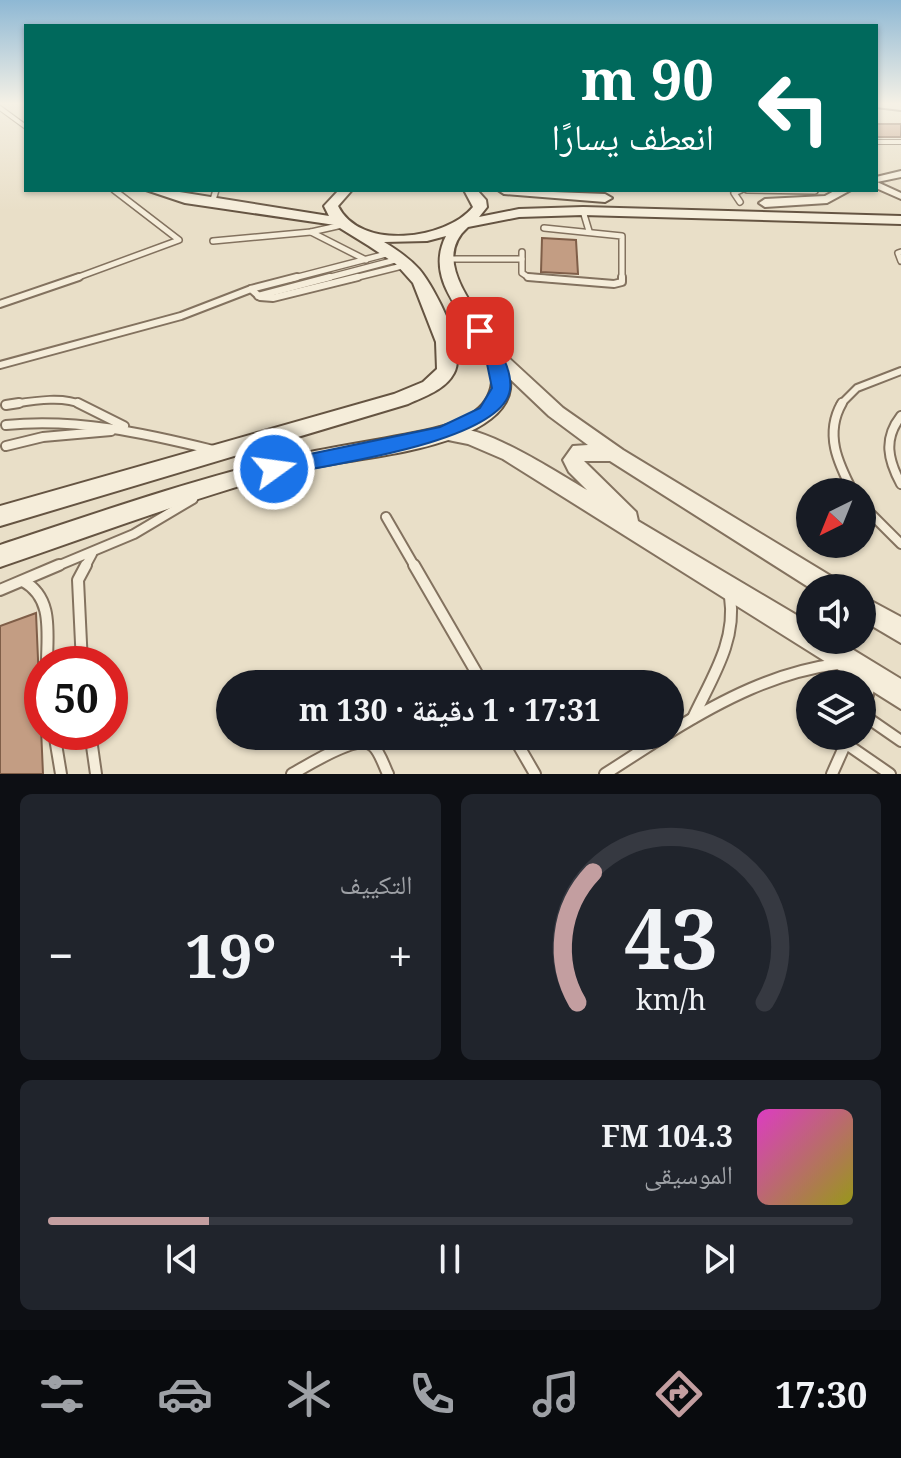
<!DOCTYPE html>
<html lang="ar">
<head>
<meta charset="utf-8">
<style>
  body { margin:0; font-family:"Noto Serif","Noto Naskh Arabic",serif; background:#20242c; color:#f1f3f6; direction:rtl; height:100vh; display:flex; flex-direction:column; font-size:30px; white-space:nowrap }
  * { box-sizing:border-box; margin:0 }
  p { font-size:26px; color:#9ea1a6 }
  .icon { flex:none; width:44px; height:44px; fill:none; stroke:currentColor; stroke-width:2; stroke-linecap:round; stroke-linejoin:round }
  .map { position:relative; height:774px; overflow:hidden; direction:ltr }
  .details { display:flex; flex-direction:column; gap:20px; padding:20px; background:#0d0f14; flex:1 }
  .details>* { flex:none }
  .top-card { position:absolute; left:24px; top:24px; width:854px; height:168px; border-radius:0px; box-shadow:0 2px 6px #0004; direction:rtl; background:#00695c; color:#fff; overflow:hidden }
  .needle { width:52px; rotate:223deg }
  .buttons { position:absolute; left:796px; top:478px; display:grid; gap:16px }
  .buttons a { display:grid; place-items:center; width:80px; height:80px; border-radius:50%; background:#171b24; box-shadow:0 2px 6px #0004; font-size:40px }
  .speed { position:absolute; left:24px; top:646px; display:flex; gap:16px; font-size:40px; font-weight:700; text-align:center }
  .speed>* { display:grid; place-content:center; width:104px; height:104px; border-radius:50%; background:#171b24; box-shadow:0 2px 6px #0004; line-height:1 }
  .speed .limit { border:12px solid #d22; background:#fff; color:#111 }
  .pin { position:absolute; display:grid; place-items:center; width:68px; height:68px; color:#fff; margin:-34px; border-radius:16px; box-shadow:0 4px 12px #0006 }
  .me { position:absolute; width:88px; margin:-44px; rotate:76deg; stroke-linejoin:round; filter:drop-shadow(0 0 6px #0008) }
  .turn { display:flex; align-items:center; gap:28px; height:168px; padding:0 32px; font-size:36px }
  .turn .icon { width:104px; height:104px; stroke-width:2.5 }
  .turn b { display:block; font-size:56px; line-height:68px }
  .big { font-size:60px; font-weight:700; line-height:1.1 }
  .details .tile { flex:1; display:flex; flex-direction:column; justify-content:center; gap:12px; min-width:0; padding:0 28px; border-radius:12px; background:#20242c }
  .details .dial { align-items:center; gap:0 }
  .dial svg { height:208px; overflow:visible; fill:none; stroke:#363941; stroke-width:7; stroke-linecap:round; text-anchor:middle }
  .dial text { fill:#f1f3f6; stroke:none }
  .song { display:flex; align-items:center; gap:24px }
  .cover { width:96px; height:96px; border-radius:12px; background:linear-gradient(135deg,hsl(310 70% 55%),hsl(60 70% 35%)) }
  .played { height:8px; border-radius:4px; background:linear-gradient(90deg,#c39ea0 20%,#363941 20%) }
  .keys { display:flex; justify-content:space-around; direction:ltr }
  .heat { display:flex; justify-content:space-between; align-items:center; font-size:44px; direction:ltr }
  .details .tiles { flex:1; display:grid; gap:20px; grid-template-columns:1fr 1fr }
  .tile:last-child { grid-column:span 2 }
  .trip { position:absolute; left:216px; top:670px; width:468px; height:80px; border-radius:40px; background:#171b24; box-shadow:0 2px 6px #0004; font-weight:700; line-height:80px; text-align:center; direction:rtl }
  .dock { display:flex; height:128px; justify-content:space-around; align-items:center; background:#090b0e; color:#9ea1a6 }
  .dock .icon { width:56px; height:56px }
  .dock .current { color:#c39ea0 }
  .dock b { font-size:36px; color:#f1f3f6 }
  .map>svg:first-child { display:block }
  .building { fill:#c39d83; stroke:#7f5e48; stroke-width:2 }
  .lines { fill:none; stroke-linecap:round; stroke-linejoin:round }
  .service-far4-casing { stroke:#83725f; stroke-width:6 }
  .service-far3-casing { stroke:#83725f; stroke-width:8 }
  .service-far2-casing { stroke:#83725f; stroke-width:10 }
  .service-far1-casing { stroke:#83725f; stroke-width:12 }
  .service-casing { stroke:#83725f; stroke-width:14 }
  .minor-casing { stroke:#83725f; stroke-width:4 }
  .tertiary-casing { stroke:#83725f; stroke-width:4 }
  .secondary-casing { stroke:#655442; stroke-width:4 }
  .service-far4 { stroke:#f5edda; stroke-width:4 }
  .service-far3 { stroke:#f5edda; stroke-width:5 }
  .service-far2 { stroke:#f5edda; stroke-width:6 }
  .service-far1 { stroke:#f5edda; stroke-width:8 }
  .service { stroke:#f5edda; stroke-width:10 }
  .minor { fill:#f5edda; fill-rule:evenodd }
  .tertiary { fill:#f5edda; fill-rule:evenodd }
  .secondary { fill:#f5edda; fill-rule:evenodd }
  .route { fill:#1a73e8; stroke:#114b97; stroke-width:2 }
</style>
</head>
<body>
<div class="map">
<svg width="901" height="774" viewBox="0 0 901 774">
  <rect width="100%" height="100%" fill="#e9dfc8"/>
  <g class="building">
    <rect x="876" y="124" width="25" height="13"/>
    <path d="M542,238L576,240L578,274L541,272Z"/>
    <path d="M36,613L43,774H0V626Z"/>
  </g>
  <g class="lines">
    <g class="service-far4-casing">
      <g id="service-far4">
        <path d="M0,108L26,127"/>
        <path d="M876,142H901"/>
      </g>
    </g>
    <g class="service-far3-casing">
      <g id="service-far3">
        <path d="M747,190L815,191"/>
        <path d="M740,202L734,193L741,190"/>
        <path d="M212,203L216,190"/>
        <path d="M583,211L589,231"/>
        <path d="M544,228L622,236V279"/>
        <path d="M311,232L366,260"/>
        <path d="M213,241L311,232L342,225"/>
        <path d="M522,252V273L528,277L553,279"/>
        <path d="M901,252L898,253L901,261"/>
        <path d="M445,259H522"/>
        <path d="M73,279L179,240L114,190"/>
        <path d="M290,279L390,253"/>
        <path d="M323,279L399,259"/>
        <path d="M350,279L406,265"/>
      </g>
    </g>
    <g class="service-far2-casing">
      <g id="service-far2">
        <path d="M528,277L614,284L622,282V277"/>
        <path d="M251,289L260,297L273,298L358,277"/>
        <path d="M258,296L330,277"/>
        <path d="M0,304L79,277"/>
        <path d="M0,365L181,316L251,289L297,277"/>
        <path d="M6,405C28,402 62,395 82,405"/>
        <path d="M840,405L857,388L901,371"/>
      </g>
    </g>
    <g class="service-far1-casing">
      <g id="service-far1">
        <path d="M78,403L124,426"/>
        <path d="M842,403C824,434 838,463 853,492"/>
        <path d="M6,405L19,403"/>
        <path d="M901,416C883,439 888,460 901,484"/>
        <path d="M6,425C77,418 144,433 213,450"/>
        <path d="M6,446L43,437L111,431"/>
        <path d="M862,505L901,544"/>
        <path d="M386,517L415,567"/>
        <path d="M55,567L134,534L193,499"/>
        <path d="M85,567L92,554"/>
      </g>
    </g>
    <g class="service-casing">
      <g id="service">
        <path d="M414,565L483,684"/>
        <path d="M23,581C54,598 47,633 47,664"/>
        <path d="M0,590L59,565"/>
        <path d="M82,664L78,580L86,565"/>
        <path d="M862,708L868,695L869,679"/>
        <path d="M862,714L901,741"/>
        <path d="M693,718C711,679 737,641 730,597"/>
        <path d="M54,732L61,774"/>
        <path d="M90,732L96,774"/>
        <path d="M670,732C722,700 776,672 837,664"/>
        <path d="M513,736L535,774"/>
        <path d="M845,743L890,774"/>
        <path d="M292,774C307,766 359,732 373,746C380,752 384,766 388,774"/>
        <path d="M605,774L664,736"/>
        <path d="M832,774L849,736"/>
      </g>
    </g>
    <g class="minor-casing">
      <path id="minor" d="M901,171V177L877,182L901,193V199L876,188V177Z"/>
    </g>
    <g class="tertiary-casing">
      <g id="tertiary">
        <path d="M836,190H851L827,203L765,207L759,203L765,199L825,196Z"/>
        <path d="M494,349L500,350L563,408L623,450L839,581L842,588H810L610,461H584L636,512L638,521L810,623V640H837L901,679V709L503,459L468,444L438,438L435,433L438,428C476,418 554,471 587,490L569,472L563,460L573,446L588,445L549,416L488,358L486,354L488,350Z"/>
        <path d="M862,596L901,617V643L862,620Z"/>
      </g>
    </g>
    <g class="secondary-casing">
      <g id="secondary">
        <path d="M876,103L901,104V110L876,107Z"/>
        <path d="M146,190H167L329,216L324,206L339,190H352L338,206C360,251 446,240 473,207L464,190H477L486,200L487,207L479,217L519,209L583,207L901,216V224L583,215L519,217L468,227C417,272 516,337 510,389C507,413 480,428 459,436C403,458 340,459 282,474C186,500 94,535 0,567V545C94,514 188,481 284,458C323,448 363,443 403,435C430,430 475,423 488,396C514,343 414,299 446,236L427,241L384,242C397,250 409,258 419,269C435,288 467,349 454,373C445,390 425,396 408,404L0,526V506L394,394L423,382L437,369L436,342L413,283L396,264L369,246L335,225L185,203Z"/>
        <path d="M498,190L605,194L612,198L605,202L504,194Z"/>
      </g>
    </g>
    <use href="#service-far4" class="service-far4"/>
    <use href="#service-far3" class="service-far3"/>
    <use href="#service-far2" class="service-far2"/>
    <use href="#service-far1" class="service-far1"/>
    <use href="#service" class="service"/>
    <use href="#minor" class="minor"/>
    <use href="#tertiary" class="tertiary"/>
    <use href="#secondary" class="secondary"/>
  </g>
  <linearGradient id="sky" x2="0" y2="1"><stop stop-color="#8eb8d4"/><stop offset="0.49" stop-color="#f5f1e6"/><stop offset="1" stop-color="#f5f1e6" stop-opacity="0"/></linearGradient>
  <rect width="901" height="211" fill="url(#sky)"/>
  <path class="route" d="M480,326L486,328C497,345 513,369 510,390C502,443 321,466 274,476L267,474L264,469L267,463L440,427L480,408L492,388L485,354L472,331Z"/>
</svg>
<div class="buttons">
<a><svg class="needle" viewBox="-14 -14 28 28"><path d="M0-13l5 13h-10z" fill="#e53935"/><path d="M0 13l5-13h-10z" fill="#9ea1a6"/></svg></a>
<a><svg class="icon" aria-label="sound" viewBox="0 0 24 24"><path d="M4 9h4l5-4v14l-5-4H4zM17 9q2 3 0 6"/></svg></a>
<a><svg class="icon" aria-label="layers" viewBox="0 0 24 24"><path d="M12 4l9 5-9 5-9-5zM3 14l9 5 9-5"/></svg></a>
</div>
<div class="speed"><div class="limit">50</div></div>
<div class="pin" style="left:480px;top:331px;background:#d93025"><svg class="icon" aria-label="arrive" viewBox="0 0 24 24"><path d="M6 21V4h12l-3 4 3 4H6"/></svg></div>
<svg class="me" style="left:274px;top:469px" viewBox="-20 -20 40 40"><circle r="17" fill="#1a73e8" stroke="#fff" stroke-width="3"/><path d="M0-11L8 9 0 5-8 9z" fill="#fff"/></svg>
<div class="trip">17:31 · 1 دقيقة · 130 m</div>
<div class="top-card">
<div class="turn"><svg class="icon" aria-label="left" viewBox="0 0 24 24"><path d="M17 20v-9H6M10 6l-5 5 5 5"/></svg><div><b>90 m</b>انعطف يسارًا</div></div>
</div>
</div>
<section class="details">
<div class="tiles">
<div class="tile dial"><svg viewBox="0 0 100 80">
<path d="M14 69A42 42 0 1 1 86 69"/>
<path d="M14 69A42 42 0 0 1 20 19" stroke="#c39ea0"/>
<text x="50" y="56" font-size="32" font-weight="700">43</text>
<text x="50" y="72" font-size="11">km/h</text>
</svg></div>
<div class="tile"><p>التكييف</p>
<div class="heat"><a>−</a><b class="big">19°</b><a>+</a></div>
</div>
<div class="tile">
<div class="song"><i class="cover"></i><div><b>104.3 FM</b><p>الموسيقى</p></div></div>
<div class="played"></div>
<div class="keys"><svg class="icon" aria-label="previous" viewBox="0 0 24 24"><path d="M18 5L8 12l10 7zM5 5v14"/></svg><svg class="icon" aria-label="pause" viewBox="0 0 24 24"><path d="M8 5v14M16 5v14"/></svg><svg class="icon" aria-label="next" viewBox="0 0 24 24"><path d="M6 5l10 7-10 7zM19 5v14"/></svg></div>
</div>
</div>
</section>
<nav class="dock">
<b>17:30</b>
<svg class="icon current" aria-label="directions" viewBox="0 0 24 24"><path d="M12 3l9 9-9 9-9-9zM9 14v-3h6M13 9l2 2-2 2"/></svg>
<svg class="icon" aria-label="music" viewBox="0 0 24 24"><path d="M9 18V5l10-2v13"/><circle cx="6" cy="18" r="3"/><circle cx="16" cy="16" r="3"/></svg>
<svg class="icon" aria-label="phone" viewBox="0 0 24 24"><path d="M5 4h4l2 5-3 2q2 4 5 5l2-3 5 2v4C11 20 4 13 5 4z"/></svg>
<svg class="icon" aria-label="climate" viewBox="0 0 24 24"><path d="M12 3v18M4 7l16 10M4 17L20 7"/></svg>
<svg class="icon" aria-label="car" viewBox="0 0 24 24"><path d="M5 17H2v-5l4-1 3-4h7l3 4 3 1v5h-3M9 17h6M6 11h13"/><circle cx="7" cy="17" r="2"/><circle cx="17" cy="17" r="2"/></svg>
<svg class="icon" aria-label="filters" viewBox="0 0 24 24"><path d="M4 7h16M4 17h16"/><circle cx="9" cy="7" r="2"/><circle cx="15" cy="17" r="2"/></svg>
</nav>
</body>
</html>
